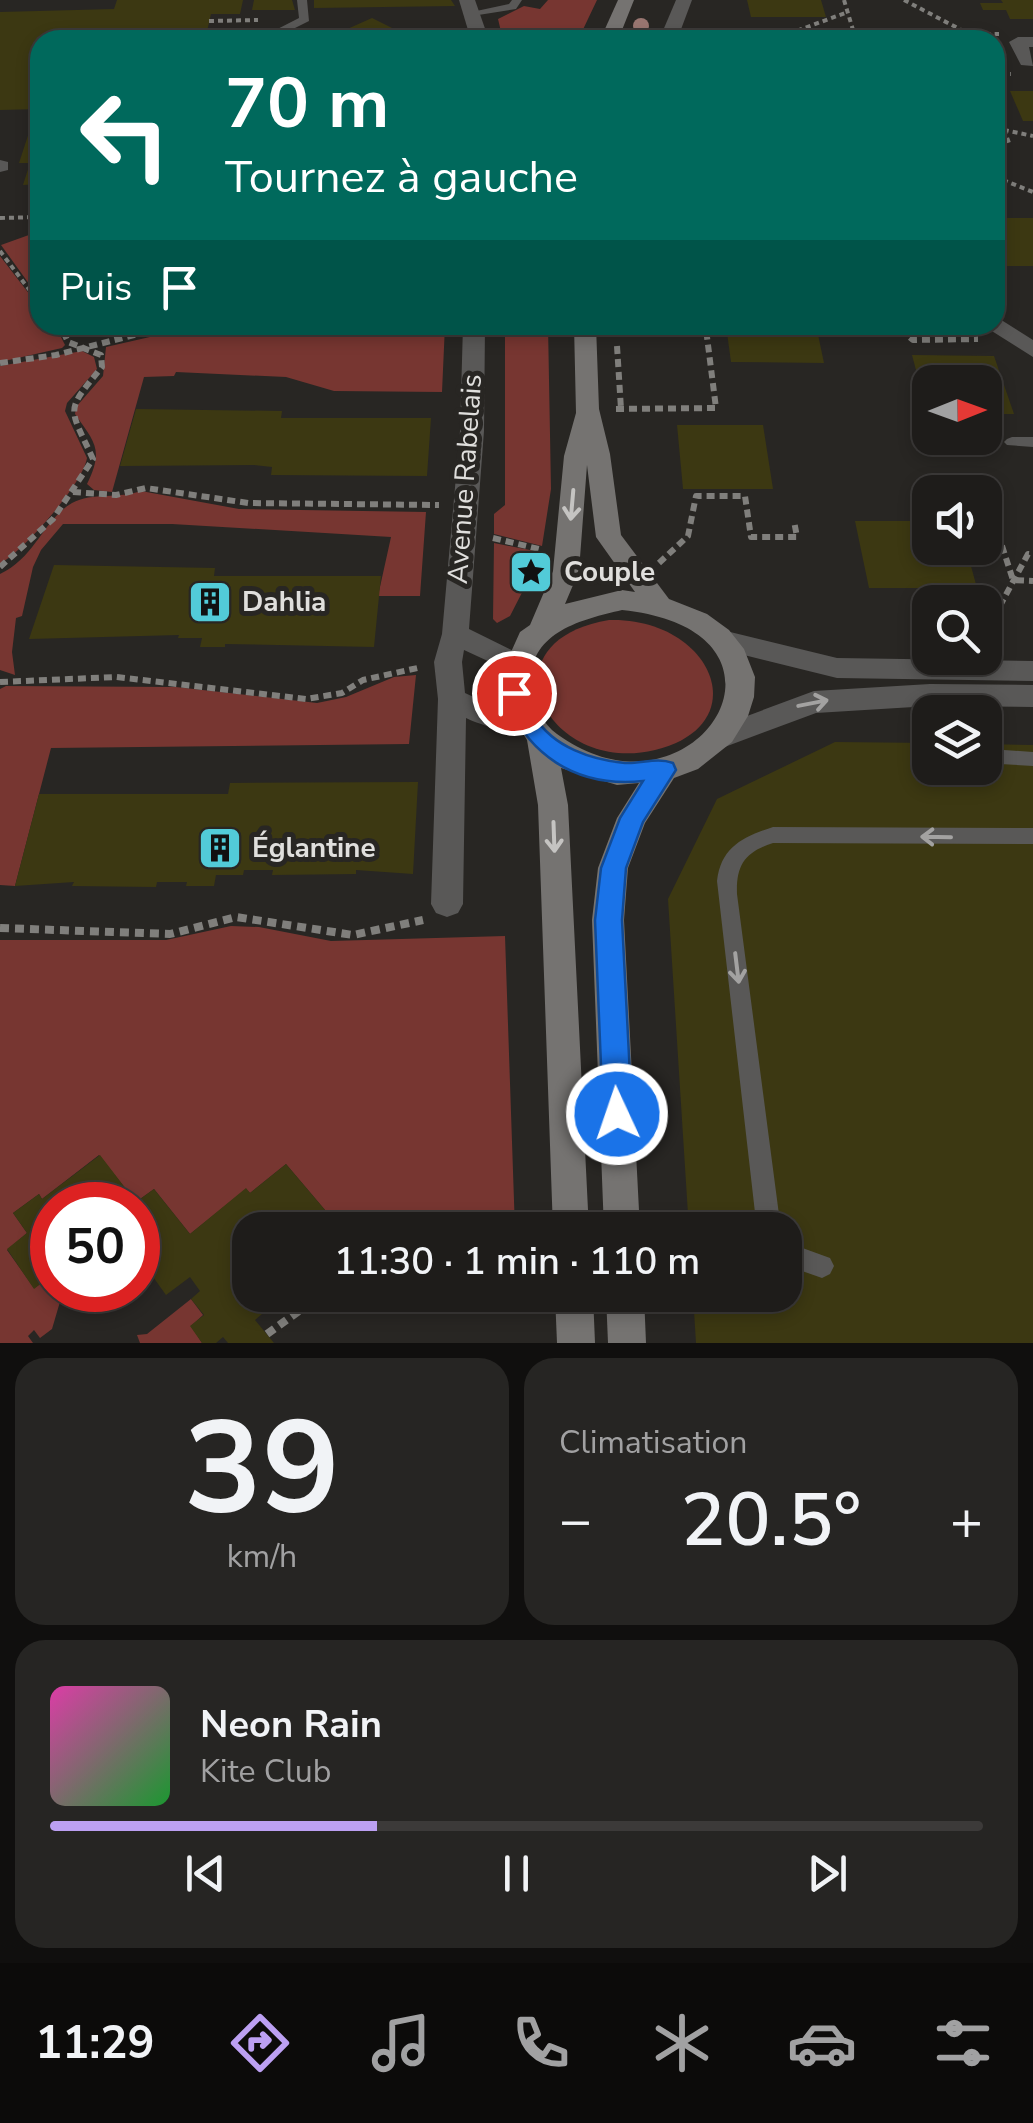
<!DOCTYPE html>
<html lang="fr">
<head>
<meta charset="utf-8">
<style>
  body { margin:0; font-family:"Nunito Sans",sans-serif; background:#262523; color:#f1f3f6; height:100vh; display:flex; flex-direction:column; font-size:38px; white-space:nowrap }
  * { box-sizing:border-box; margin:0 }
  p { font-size:32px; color:#a1a1a2 }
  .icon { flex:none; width:55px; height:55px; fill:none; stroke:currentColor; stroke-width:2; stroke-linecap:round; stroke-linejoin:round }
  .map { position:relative; height:1343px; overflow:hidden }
  .drawer { display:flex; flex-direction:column; gap:15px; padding:15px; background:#100f0e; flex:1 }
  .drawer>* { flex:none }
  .hud { position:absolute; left:30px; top:30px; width:975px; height:305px; border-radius:30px; box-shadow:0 5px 15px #0003,0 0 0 2px #3c3a39; background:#00695c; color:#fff; overflow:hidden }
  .needle { width:65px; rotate:89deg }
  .controls { position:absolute; left:912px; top:365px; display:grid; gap:20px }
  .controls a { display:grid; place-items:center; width:90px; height:90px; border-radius:20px; background:#1e1c1a; box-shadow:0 5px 15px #0003,0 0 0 2px #3c3a39; font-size:50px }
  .speed { position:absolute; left:30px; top:1182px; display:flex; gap:20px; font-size:50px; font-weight:700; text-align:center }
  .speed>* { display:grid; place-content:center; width:130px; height:130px; border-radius:50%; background:#1e1c1a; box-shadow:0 5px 15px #0003,0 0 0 2px #3c3a39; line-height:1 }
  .speed .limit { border:15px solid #d22; background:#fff; color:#111 }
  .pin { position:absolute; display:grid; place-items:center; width:85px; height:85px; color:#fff; margin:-42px; border:5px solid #fff; border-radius:50%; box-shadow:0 2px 10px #0007 }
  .me { position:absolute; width:110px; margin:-55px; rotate:357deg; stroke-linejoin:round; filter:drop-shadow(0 0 8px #0008) }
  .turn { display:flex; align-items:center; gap:35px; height:210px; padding:0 30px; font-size:45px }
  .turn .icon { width:130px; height:130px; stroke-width:2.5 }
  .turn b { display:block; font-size:70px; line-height:85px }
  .then { display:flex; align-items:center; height:95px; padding:0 30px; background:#0003; gap:20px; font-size:38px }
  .big { font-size:75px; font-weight:600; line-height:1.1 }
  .drawer .card { flex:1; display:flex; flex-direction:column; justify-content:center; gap:15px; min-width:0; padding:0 35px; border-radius:30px; background:#262523 }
  .drawer .dial { align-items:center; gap:0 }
  .dial b { font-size:130px; line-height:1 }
  .song { display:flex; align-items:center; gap:30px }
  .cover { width:120px; height:120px; border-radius:15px; background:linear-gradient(135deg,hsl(320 70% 55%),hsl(130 70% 35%)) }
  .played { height:10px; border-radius:5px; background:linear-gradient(90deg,#bca0f2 35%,#3c3a39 35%) }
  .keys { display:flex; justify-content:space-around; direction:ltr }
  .heat { display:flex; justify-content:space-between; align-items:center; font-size:55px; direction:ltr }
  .drawer .tiles { flex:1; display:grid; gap:15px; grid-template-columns:1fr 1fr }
  .card:last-child { grid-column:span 2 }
  .trip { position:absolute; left:232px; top:1212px; width:570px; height:100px; border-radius:30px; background:#1e1c1a; box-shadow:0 5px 15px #0003,0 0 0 2px #3c3a39; font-weight:600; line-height:100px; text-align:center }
  .dock { display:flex; height:160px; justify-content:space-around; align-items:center; background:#0c0b0a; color:#a1a1a2 }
  .dock .icon { width:70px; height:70px }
  .dock .on { color:#bca0f2 }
  .dock b { font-size:45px; color:#f1f3f6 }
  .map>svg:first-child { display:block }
  .green { fill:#773631 }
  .building { fill:#3c3812 }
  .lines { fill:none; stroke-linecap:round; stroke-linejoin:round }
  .path-far2 { stroke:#807f7c; stroke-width:4; stroke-dasharray:5 4; stroke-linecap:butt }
  .path-far1 { stroke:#807f7c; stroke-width:6; stroke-dasharray:8 5; stroke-linecap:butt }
  .path { stroke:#807f7c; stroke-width:8; stroke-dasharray:9 6; stroke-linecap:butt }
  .service { fill:#595857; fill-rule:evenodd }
  .minor { fill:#595857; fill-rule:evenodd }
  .secondary { fill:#757371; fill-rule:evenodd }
  .tree { fill:#997671 }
  .oneway { stroke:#c5c4c2 }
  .oneway2 { stroke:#a3a2a1 }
  .route { fill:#1a73e8; stroke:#114b97; stroke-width:2.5 }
  .labels { text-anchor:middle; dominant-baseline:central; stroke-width:10; stroke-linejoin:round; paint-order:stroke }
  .street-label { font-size:28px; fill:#e0dfdd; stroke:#282623 }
  .poi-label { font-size:28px; font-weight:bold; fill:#e0dfdd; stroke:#282623; text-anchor:start }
</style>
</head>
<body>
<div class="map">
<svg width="1033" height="1343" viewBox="0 0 1033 1343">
  <rect width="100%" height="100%" fill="#282623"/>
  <g class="green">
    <path d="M548,0H597L578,40H503L498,19L524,6L540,9Z"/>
    <path d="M40,231V299L1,245Z"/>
    <path d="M0,256L40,308V325H55L65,345L62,348L0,362Z"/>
    <path d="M370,325H445L442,392L334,391L286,377L176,372L174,376L144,377L112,492L94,490L87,484C104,449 95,443 75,414L76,407L103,376L106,347L163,334L216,337L292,327L310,332L355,331Z"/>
    <path d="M505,325H548L551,489L542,546L494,534V514L505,505Z"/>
    <path d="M82,351L94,357L97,369L67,403L65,411L87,458C83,484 24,550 0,564V366Z"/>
    <path d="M141,491L239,509L426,512L420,596H378L391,537L172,524H63L41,550L33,567L22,616L16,618L12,652L15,675L0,670V574C35,558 44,519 72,503C92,492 120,499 141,491Z"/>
    <path d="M494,543L540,552L536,564L523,568L530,577L510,616L497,623L493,619Z"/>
    <path d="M609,620C712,617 758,725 655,750C547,776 479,642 609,620Z"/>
    <path d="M416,675L409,744L51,748L15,886L0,885V689L6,686L176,687L317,703L346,697L394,677Z"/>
    <path d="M231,926L259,927L331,941L505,936L515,1230H342L286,1164L250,1193L246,1189L190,1234L154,1189L136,1202L99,1155L42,1199L39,1194L13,1213L27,1233L7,1250L34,1288L49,1278L52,1290L62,1295L52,1329L40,1338L34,1330L28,1336L33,1343H0V940H166Z"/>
    <path d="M191,1299L203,1315L191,1326L202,1343H140L137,1335L147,1334Z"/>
  </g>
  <g class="building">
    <path d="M117,0H243L240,14H211L205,40H40V109L0,110V12L114,9Z"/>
    <path d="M254,0H292L295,10H252Z"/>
    <path d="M314,0H451L455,6L314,8Z"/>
    <path d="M747,0H821L826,17H751Z"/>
    <path d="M1001,0H1033V19H1010L1006,10H983L980,3H1003Z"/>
    <path d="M372,18L408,36L415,40H330L353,34L345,30Z"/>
    <path d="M1010,91H1033V121H1023Z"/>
    <path d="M36,111H40V184L23,185L30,163H19Z"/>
    <rect x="995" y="218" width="38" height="48"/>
    <path d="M726,325H816L824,363L731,362Z"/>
    <path d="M912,355L994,356L1014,414H985V382H930L929,419Z"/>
    <path d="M136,409L282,411L281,418H431L427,476L271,475L272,467L254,465L120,466Z"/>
    <path d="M677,425H763L773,489H683Z"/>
    <path d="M855,521H930V548H966L977,588H869Z"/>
    <path d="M54,565L215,568L214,576H381L374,647L225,644V647H200L202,638H178L179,635L29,639Z"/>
    <path d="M835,742L930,743V768H985V744L1033,745V1343H696L693,1295H785V1230H689L668,899L717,799Z"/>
    <path d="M418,782L413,874L356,870V874L272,875L273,870H244L243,875H216L214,886H186L187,882H157L156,887L72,886L74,882L15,886L39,794H228L230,783Z"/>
    <path d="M100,1155L136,1202L154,1189L190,1234L246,1188L250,1193L286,1164L342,1230H250V1295H284L255,1320L274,1343H228L223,1337L216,1343H202L190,1326L204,1315L191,1299L200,1291L190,1277L166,1295L138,1256V1205H52V1275L34,1289L7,1249L27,1233L13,1213L39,1194L42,1199Z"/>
  </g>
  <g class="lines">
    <g class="path-far2">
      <path d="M844,0L856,40"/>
      <path d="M904,0L969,34H999"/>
      <path d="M209,21L258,20"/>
      <path d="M755,40H766"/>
      <path d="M772,40L848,12"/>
      <path d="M995,80L1000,74H1011"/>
      <path d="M995,104L1009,143"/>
      <path d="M995,128L1033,136"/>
      <path d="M1003,180L1033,192"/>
      <path d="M0,218L40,217"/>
      <path d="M0,251L40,304"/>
      <path d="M60,325L63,332"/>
      <path d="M300,325L308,329L365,325"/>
      <path d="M705,325L706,332"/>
      <path d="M895,325L903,332"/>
      <path d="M211,332L271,325"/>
    </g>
    <g class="path-far1">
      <path d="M900,329L913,340L978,339"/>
      <path d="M617,346L621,409"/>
      <path d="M0,363L56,355L142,333L234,329"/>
      <path d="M616,409L716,408L706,329"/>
      <path d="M73,492L116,495L146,488L248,503L439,505"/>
      <path d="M994,521L1013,580L1033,581"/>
      <path d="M493,538L539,549"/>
      <path d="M659,563L688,536L696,496H745L751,537H797L794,521"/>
      <path d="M0,567L53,519L93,459C69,406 64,413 102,367L101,355L68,342L62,329"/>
      <path d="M998,644L996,613L1028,554L1033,555"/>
      <path d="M0,682L116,677L306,699L342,693L363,680L422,667"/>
    </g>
    <g class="path">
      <path d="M0,928L170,934L236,917L353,935L423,920"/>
      <path d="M441,1295L514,1301L543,1311"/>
      <path d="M267,1334L321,1295"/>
    </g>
    <g class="service">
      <path d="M297,0H307L309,21L271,40H256L299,18Z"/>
      <path d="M512,0H522L516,9L472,16L467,13L509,4Z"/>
      <path d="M477,29L481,30V34L427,40L446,31Z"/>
      <path d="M1012,437H1033V447L1007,445L1004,442L1007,439Z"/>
      <path d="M985,739L1004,750L1033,752V766L1000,764L985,756Z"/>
      <path d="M773,827L1033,828V844L773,843C745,852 736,865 737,894L781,1230H757L717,881C721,847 743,837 773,827Z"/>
      <path d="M785,1238L797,1246L830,1258L834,1266L830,1274L822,1278L785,1265Z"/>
    </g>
    <g class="minor">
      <path d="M459,0H475L489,40H471Z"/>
      <path d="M676,0H692L677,40H659Z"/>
      <path d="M1033,37V47H1029L1033,66L1021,65L1009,42L1018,37Z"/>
      <path d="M0,160L8,162V170L0,172Z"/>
      <path d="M995,316L1033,340V357L987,328L985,325H995Z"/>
      <path d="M463,325H485L484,431L469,629L526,657L530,664L526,671L516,674L464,650L462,662L465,693L491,705L535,713L539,721L535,729C514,735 485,727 466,718L463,904L458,913L447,917L436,913L431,904L438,699L434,662L442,634L460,431Z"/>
      <path d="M722,630L837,658L1033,661V681L837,678L712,647L709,640L712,633Z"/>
      <path d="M930,684L1033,685V707L930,706L816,713L722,748L712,745L708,737L712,729L814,691Z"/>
    </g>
    <g class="secondary">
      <path d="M618,0H634L618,40H600Z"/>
      <path d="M574,325H596L599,409L610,454L621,535L669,599L707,614L729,630L744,649L755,677L754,697L748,716L732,742L698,769L674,778L645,823L628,868L624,920L640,1230H604L592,920L598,868L617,818L639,783L617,785L561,768L568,805L589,1230H553L538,805L527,740L506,706L502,672L520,632L530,625L553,571L564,456L576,413ZM587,465L596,537L635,592L622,590L565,604L579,571ZM622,610C822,631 694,834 557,734C543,724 535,707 532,690C524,634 579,620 622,610Z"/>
      <path d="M555,1295H593L595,1343H557Z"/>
      <path d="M606,1295H644L646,1343H608Z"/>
    </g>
  </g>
  <circle class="tree" cx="641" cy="26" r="8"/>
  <defs><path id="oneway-shaft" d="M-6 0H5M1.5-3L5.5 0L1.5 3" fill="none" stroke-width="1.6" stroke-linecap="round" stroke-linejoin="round" transform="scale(2.5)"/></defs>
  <g class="oneway">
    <use href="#oneway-shaft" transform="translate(572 505) rotate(95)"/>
    <use href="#oneway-shaft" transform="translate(554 837) rotate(88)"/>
  </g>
  <g class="oneway2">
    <use href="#oneway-shaft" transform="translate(813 703) rotate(-11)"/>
    <use href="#oneway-shaft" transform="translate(936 837) rotate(-179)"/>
    <use href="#oneway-shaft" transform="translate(737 968) rotate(83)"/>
  </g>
  <path class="route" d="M514,684L523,687C528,696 530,708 535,717C553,747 592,760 625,763C641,764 657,757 673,763L676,770L643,822L626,868L622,920L632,1114L627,1123L617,1127L607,1123L603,1114L595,920L601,868L620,818L643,781C576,788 526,755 503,693Z"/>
  <defs>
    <g id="sight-square" transform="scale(2.25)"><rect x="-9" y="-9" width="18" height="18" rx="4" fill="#52cbd8" stroke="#282623"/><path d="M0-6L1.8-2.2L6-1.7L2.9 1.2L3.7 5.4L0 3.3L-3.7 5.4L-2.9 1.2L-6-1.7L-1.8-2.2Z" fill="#111"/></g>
    <g id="building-square" transform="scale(2.25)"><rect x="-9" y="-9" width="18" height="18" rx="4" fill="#52cbd8" stroke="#282623"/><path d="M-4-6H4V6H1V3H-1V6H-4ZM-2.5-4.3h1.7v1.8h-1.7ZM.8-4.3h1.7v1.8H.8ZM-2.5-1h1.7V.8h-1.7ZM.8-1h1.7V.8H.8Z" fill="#111"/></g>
  </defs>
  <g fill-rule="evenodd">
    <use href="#sight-square" x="531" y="572"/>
    <use href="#building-square" x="210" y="602"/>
    <use href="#building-square" x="220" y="848"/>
  </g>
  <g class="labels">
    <g class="street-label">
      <text transform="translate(465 479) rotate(-86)">Avenue Rabelais</text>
    </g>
    <g class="poi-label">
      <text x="564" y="572">Couple</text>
      <text x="242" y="602">Dahlia</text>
      <text x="252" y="848">Églantine</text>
    </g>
  </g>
</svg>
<div class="controls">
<a><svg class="needle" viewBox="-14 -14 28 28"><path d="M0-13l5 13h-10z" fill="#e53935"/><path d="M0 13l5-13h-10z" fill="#a1a1a2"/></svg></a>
<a><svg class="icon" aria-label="sound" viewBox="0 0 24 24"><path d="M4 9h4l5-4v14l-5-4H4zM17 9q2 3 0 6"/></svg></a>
<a><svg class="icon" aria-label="search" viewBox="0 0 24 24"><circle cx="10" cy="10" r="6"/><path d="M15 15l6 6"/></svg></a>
<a><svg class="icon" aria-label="layers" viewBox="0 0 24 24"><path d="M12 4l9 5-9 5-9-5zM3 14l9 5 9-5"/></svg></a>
</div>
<div class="speed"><div class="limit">50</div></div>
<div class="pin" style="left:514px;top:693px;background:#d93025"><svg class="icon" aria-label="arrive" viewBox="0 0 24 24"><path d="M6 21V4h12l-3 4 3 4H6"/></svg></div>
<svg class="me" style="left:617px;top:1114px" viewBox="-20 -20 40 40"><circle r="17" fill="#1a73e8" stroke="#fff" stroke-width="3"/><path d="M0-11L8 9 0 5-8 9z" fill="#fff"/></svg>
<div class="trip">11:30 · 1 min · 110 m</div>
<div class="hud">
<div class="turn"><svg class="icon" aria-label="left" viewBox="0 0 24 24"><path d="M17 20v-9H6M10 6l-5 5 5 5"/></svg><div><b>70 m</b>Tournez à gauche</div></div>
<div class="then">Puis<svg class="icon" aria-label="arrive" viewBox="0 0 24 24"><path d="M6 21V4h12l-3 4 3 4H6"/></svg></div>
</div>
</div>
<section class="drawer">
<div class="tiles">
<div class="card dial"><b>39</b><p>km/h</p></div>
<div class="card"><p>Climatisation</p>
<div class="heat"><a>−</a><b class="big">20.5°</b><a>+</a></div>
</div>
<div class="card">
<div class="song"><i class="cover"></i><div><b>Neon Rain</b><p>Kite Club</p></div></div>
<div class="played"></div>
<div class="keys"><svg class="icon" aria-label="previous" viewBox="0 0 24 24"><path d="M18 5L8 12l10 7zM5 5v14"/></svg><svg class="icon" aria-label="pause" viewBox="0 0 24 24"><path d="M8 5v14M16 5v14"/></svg><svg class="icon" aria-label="next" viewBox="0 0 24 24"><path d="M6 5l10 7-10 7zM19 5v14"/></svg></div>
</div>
</div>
</section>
<nav class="dock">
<b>11:29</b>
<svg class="icon on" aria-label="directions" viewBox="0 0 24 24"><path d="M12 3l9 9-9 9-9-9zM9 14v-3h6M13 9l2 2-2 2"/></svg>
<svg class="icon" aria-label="music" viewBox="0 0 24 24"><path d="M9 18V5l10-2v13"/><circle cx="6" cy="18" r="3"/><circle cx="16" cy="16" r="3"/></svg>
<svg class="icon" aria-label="phone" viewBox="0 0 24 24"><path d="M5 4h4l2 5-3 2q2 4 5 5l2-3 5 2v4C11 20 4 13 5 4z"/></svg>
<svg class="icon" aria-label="climate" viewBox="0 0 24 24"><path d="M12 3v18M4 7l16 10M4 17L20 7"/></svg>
<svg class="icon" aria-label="car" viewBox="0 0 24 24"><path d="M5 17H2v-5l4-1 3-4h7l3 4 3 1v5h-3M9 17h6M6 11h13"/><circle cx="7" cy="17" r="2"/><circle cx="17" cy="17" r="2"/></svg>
<svg class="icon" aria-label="filters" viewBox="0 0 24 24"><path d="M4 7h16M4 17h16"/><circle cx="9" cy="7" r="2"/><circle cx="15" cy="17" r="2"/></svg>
</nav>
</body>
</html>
